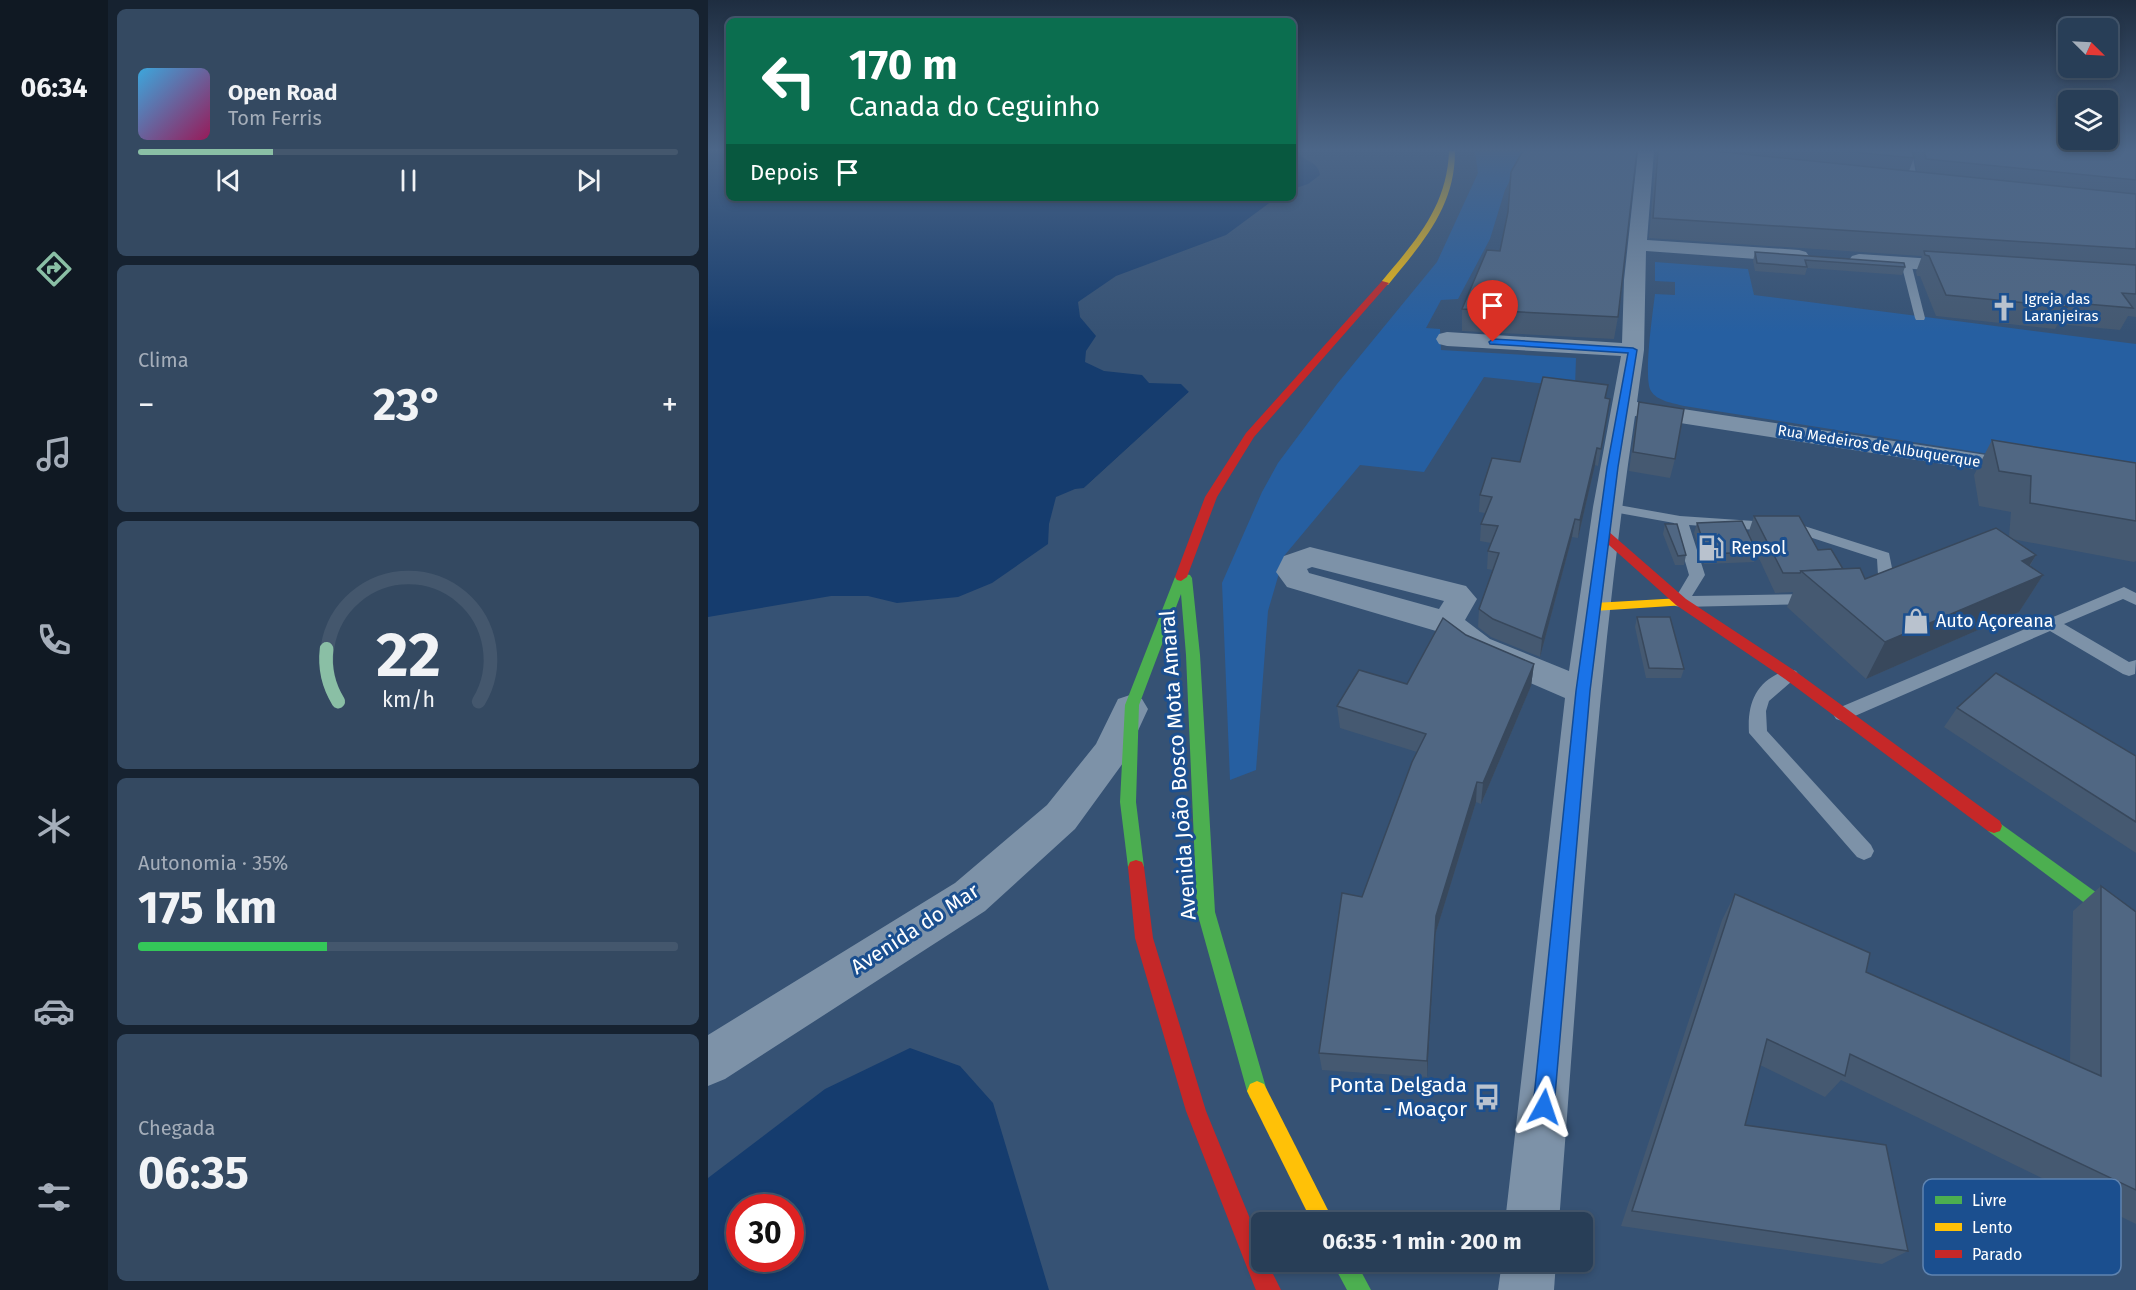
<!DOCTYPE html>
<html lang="pt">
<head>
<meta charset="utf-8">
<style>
  body { margin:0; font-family:"Fira Sans",sans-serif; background:#344961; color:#f1f3f6; height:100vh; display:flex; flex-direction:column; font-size:22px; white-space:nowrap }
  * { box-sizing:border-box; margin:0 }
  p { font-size:20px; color:#a5aeba }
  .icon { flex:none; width:33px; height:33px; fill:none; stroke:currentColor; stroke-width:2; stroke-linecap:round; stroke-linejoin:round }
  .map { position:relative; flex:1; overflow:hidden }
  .details { display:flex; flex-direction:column; gap:9px; padding:9px; background:#162230; width:600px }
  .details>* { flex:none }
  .hud { position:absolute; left:18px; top:18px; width:570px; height:183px; border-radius:9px; box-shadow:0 3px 9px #0003,0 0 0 2px #44576d; background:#0b6e4f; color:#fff; overflow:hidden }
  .needle { width:39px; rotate:114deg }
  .fabs { position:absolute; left:1350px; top:18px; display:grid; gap:12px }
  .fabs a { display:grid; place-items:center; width:60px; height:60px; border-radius:9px; background:#283e57; box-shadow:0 3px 9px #0003,0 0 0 2px #44576d; font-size:30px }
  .speed { position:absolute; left:18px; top:1194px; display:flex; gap:12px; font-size:30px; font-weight:700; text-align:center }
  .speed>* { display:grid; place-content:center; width:78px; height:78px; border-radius:50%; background:#283e57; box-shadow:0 3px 9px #0003,0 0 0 2px #44576d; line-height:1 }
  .speed .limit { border:9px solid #d22; background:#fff; color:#111 }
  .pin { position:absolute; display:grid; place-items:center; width:51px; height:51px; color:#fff; margin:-62px -26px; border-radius:50% 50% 50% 0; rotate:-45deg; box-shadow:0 0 6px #0007 }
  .pin .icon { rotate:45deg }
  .me { position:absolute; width:66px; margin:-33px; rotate:5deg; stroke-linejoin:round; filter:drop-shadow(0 0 4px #0008) }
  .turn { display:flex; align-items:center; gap:21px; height:126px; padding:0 24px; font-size:27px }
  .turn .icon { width:78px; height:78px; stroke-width:2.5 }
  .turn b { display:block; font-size:42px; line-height:51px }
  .then { display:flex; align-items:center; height:57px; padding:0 24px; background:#0003; gap:12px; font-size:22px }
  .big { font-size:45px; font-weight:700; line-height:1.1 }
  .details .widget { flex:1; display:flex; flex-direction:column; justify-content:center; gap:9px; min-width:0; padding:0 21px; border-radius:9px; background:#344961 }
  .details .dial { align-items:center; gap:0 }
  .dial svg { height:156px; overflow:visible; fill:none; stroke:#44576d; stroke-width:7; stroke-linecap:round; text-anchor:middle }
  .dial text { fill:#f1f3f6; stroke:none }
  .song { display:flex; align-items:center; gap:18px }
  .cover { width:72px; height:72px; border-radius:9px; background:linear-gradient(135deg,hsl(200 70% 55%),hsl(330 70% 35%)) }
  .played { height:6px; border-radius:3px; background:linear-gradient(90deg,#8abfa5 25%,#44576d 25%) }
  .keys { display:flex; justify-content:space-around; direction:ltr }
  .heat { display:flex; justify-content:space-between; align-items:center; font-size:33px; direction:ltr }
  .charge { height:9px; border-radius:4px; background:linear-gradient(90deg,#34c759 35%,#44576d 0) }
  .trip { position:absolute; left:543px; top:1212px; width:342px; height:60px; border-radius:9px; background:#283e57; box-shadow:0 3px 9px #0003,0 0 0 2px #44576d; font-weight:700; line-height:60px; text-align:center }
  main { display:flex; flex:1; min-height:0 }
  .tabs { display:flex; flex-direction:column; width:108px; justify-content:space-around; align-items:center; background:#101923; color:#a5aeba }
  .tabs .icon { width:42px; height:42px }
  .tabs .selected { color:#8abfa5 }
  .tabs b { font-size:27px; color:#f1f3f6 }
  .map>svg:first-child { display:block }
  .green { fill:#265fa1 }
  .water { fill:#153c6e; fill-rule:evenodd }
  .pier { fill:#365274 }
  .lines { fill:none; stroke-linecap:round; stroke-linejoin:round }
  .lane { fill:#7d92a8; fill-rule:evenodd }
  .street { fill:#7d92a8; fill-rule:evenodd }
  .fast { fill:#4caf50; fill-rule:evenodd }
  .slow { fill:#ffc107; fill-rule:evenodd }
  .jam { fill:#c62828; fill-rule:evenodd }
  .wall { fill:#455971 }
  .shaded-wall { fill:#38485c }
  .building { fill:#506783; stroke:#38485c; stroke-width:1.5 }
  .route { fill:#1a73e8; stroke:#114b97; stroke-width:1.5 }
  .labels { text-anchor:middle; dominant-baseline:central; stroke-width:6; stroke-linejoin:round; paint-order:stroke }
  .far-poi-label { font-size:15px; fill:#fff; stroke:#1b4f8f; text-anchor:start }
  .far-street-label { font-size:15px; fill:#fff; stroke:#1b4f8f }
  .poi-label { font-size:18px; fill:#fff; stroke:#1b4f8f; text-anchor:start }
  .near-street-label { font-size:21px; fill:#fff; stroke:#1b4f8f }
  .near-poi-label { font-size:21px; fill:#fff; stroke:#1b4f8f; text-anchor:end }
  .key { fill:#1b4f8f; stroke:#5f84b1; stroke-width:1.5 }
  .key-label { font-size:16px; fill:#fff }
</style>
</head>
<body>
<main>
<nav class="tabs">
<b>06:34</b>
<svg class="icon selected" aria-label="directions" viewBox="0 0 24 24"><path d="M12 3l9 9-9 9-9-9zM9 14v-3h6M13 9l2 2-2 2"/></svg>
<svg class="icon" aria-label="music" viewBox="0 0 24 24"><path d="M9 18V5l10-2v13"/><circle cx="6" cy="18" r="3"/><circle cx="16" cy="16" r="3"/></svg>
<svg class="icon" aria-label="phone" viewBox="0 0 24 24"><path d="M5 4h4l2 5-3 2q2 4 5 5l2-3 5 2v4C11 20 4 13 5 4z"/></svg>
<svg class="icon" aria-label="climate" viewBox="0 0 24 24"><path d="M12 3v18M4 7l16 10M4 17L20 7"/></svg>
<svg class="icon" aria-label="car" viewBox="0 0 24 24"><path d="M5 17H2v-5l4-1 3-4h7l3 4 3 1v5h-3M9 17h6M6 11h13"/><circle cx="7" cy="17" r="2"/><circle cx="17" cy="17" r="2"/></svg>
<svg class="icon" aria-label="filters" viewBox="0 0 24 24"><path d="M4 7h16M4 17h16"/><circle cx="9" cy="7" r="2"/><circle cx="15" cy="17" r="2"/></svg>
</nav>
<section class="details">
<div class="widget">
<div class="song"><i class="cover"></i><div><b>Open Road</b><p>Tom Ferris</p></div></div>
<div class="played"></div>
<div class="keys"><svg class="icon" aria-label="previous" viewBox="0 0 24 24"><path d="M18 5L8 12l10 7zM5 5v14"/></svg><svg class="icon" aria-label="pause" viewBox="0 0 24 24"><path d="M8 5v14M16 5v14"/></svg><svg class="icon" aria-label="next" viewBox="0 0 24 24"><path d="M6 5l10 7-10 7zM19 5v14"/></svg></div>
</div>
<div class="widget"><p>Clima</p>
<div class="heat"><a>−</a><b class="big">23°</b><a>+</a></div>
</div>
<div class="widget dial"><svg viewBox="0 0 100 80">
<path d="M14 69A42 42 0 1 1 86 69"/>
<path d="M14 69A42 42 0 0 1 8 42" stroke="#8abfa5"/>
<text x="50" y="56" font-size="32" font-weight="700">22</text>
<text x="50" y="72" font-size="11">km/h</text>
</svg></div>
<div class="widget"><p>Autonomia · 35%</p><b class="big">175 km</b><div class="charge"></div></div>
<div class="widget"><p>Chegada</p><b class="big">06:35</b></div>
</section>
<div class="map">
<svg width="1428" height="1290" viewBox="0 0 1428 1290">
  <rect width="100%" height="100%" fill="#365274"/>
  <g class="green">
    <path d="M767,151H817L797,190L782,239L750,299L733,300L718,328L732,329L733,350L868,358L867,387L776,377L716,472L652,465L576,556L560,611L548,770L522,780L514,583L554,492L570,463L629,384L729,262L770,173Z"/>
    <path d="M947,262L1040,269L1046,295L1428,344V477L976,406C965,403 949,401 943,391C935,379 945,311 947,294L967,295V282L947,281Z"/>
  </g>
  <g class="water">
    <path d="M0,151H21V198H568L518,235L408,276L370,302L372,317L388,336L378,351L377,362L396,371L434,375L441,383L473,384L481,392L376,488L367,489L348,497L341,524L340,544L284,583L250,597L189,603L160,596H123L0,617Z"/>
    <path d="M585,151H590C594,162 610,160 612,175L600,184L585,189Z"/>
    <path d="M202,1048L252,1066L285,1103L341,1290H0V1178L117,1089ZM32,1208H82V1258H32Z"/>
  </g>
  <path class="pier" d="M483,390V394L380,489L376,488Z"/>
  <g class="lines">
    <g class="lane">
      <path d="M1196,151H1204L1210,186L1203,184Z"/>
      <path d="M1198,260L1203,263L1217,318L1216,320H1208L1207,318L1193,263Z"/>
      <path d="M899,503L972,516L1090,524L1181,553L1186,578C1181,585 1166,590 1158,588L1155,584L1158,580L1170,575L1169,559L1089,533L981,525L997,575L984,596L1105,594L1111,595L1113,599L1111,603L1105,604L973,607L967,606L965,602L981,575L966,523L894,510L892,507L894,504Z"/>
      <path d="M1416,587L1428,593V605L1415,599L1356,624L1421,662L1428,660L1427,674L1421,676L1415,674L1342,631L1140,719L1134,721L1128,719L1125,714L1128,709Z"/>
      <path d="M1082,669L1088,671L1091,675L1061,701L1058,711L1059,731L1163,845L1166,851L1163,857L1156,860L1149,857L1041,733C1039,701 1049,679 1082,669Z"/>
    </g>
    <g class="street">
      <path d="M930,151H946L939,240L1091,250L1098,252L1101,256L1098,260L1091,262L938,251L936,350L929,402L1318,461L1327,463L1331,469L1327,475L1318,477L927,416C887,683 872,953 851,1222H797L857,698L758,655L728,631L579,587L568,572L576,556L602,547L758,586L769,599L757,620L782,639L861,671L885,507L913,356L739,346L731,344L728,339L731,334L739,332L914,343L916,280ZM604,567L736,601L731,609L601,573L599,569Z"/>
      <path d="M1151,254L1256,261L1263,263L1266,267L1263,271L1256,273L1144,264L1141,260L1144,256Z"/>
      <path d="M422,695L434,699L440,709L415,763L367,829L277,911L17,1079L0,1086V1035L247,883L339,805L388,744L410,699Z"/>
      <path d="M794,1262H848L846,1290H790Z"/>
    </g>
    <g class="fast">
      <path d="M473,573L482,575L484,578L492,655L507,912L559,1091L556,1098L549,1101L542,1098L539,1091L489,912L478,655L473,594L431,705L428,802L436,867L434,872L428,874L422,872L420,867L412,802L417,705L467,577Z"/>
      <path d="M1286,819L1428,921V939L1422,937L1280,831L1278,826L1280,821Z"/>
      <path d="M624,1262H648L663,1290H639Z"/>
    </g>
    <g class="slow">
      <path d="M741,151H747C747,208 714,243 680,285H674V281C708,240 739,207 741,151Z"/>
      <path d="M973,598L979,602L978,605L886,611L880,607L886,603Z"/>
      <path d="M549,1081L556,1084L626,1222H604L539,1091L542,1084Z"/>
    </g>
    <g class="jam">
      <path d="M674,281L681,283L546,437L509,497L479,577L473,581L469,580L467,577L497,497L538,433Z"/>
      <path d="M896,530L900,531L978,599L1087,671L1292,821L1294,826L1292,831L1286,833L1280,831L1077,679L968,605L892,537L890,534Z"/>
      <path d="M428,860L434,862L436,867L445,938L498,1111L554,1248V1262H559L573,1290H548L547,1288L478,1111L427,938L420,867L422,862Z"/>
    </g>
  </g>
  <g class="wall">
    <path d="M945,151H1204L1206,158L1201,171L1209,172L1205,151H1428V317L1420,316L1412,330L1350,324L1347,329L1228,316L1212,276H1209L1208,272L1214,256L941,238L947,163L949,151Z"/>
    <path d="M792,251L910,317L906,339L754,331V309Z"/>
    <path d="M1047,252L1197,267L1194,275L1099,268L1097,275L1047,271L1045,261Z"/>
    <path d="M898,398L902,399L890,466L887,465L870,538L864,537L832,657L783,637L770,627L771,609L785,570L779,569L780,551L783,543L772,541L773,524L777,513L771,512L772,495L812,462Z"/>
    <path d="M931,402L967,459L962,478L921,471L928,420Z"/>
    <path d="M1284,440L1428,463V561L1426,562L1304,539L1328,555L1322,566L1335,575L1311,612L1158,679L1079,607L1085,592L1067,593L1049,554L1046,562L996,564L986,533L989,523L1040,534L1046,516L1110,550L1135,569L1157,579L1301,537L1303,512L1271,506L1266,475Z"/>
    <path d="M957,524L978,555L976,565H967L955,534Z"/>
    <path d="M929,617L976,669L973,678H938L927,627Z"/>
    <path d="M758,635L826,664L823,686L773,804L768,802L727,935L719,1077L614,1070L611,1053L654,897L709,752L632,728L629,706L699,684Z"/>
    <path d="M1249,708L1428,756V853L1236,727Z"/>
    <path d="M1393,886L1428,912V1224L1133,1080L1117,1097L1052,1065L1037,1125L1200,1251L1174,1264L913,1226L1014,920L1027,894L1158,972L1362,1062L1365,911Z"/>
  </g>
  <g class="shaded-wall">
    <path d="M889,448L887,465L870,538L872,520Z"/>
    <path d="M867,519L864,537L832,657L834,639Z"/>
    <path d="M1328,555L1308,587L1335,575L1311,612L1158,679L1177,642L1314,561Z"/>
    <path d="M826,664L823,686L773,804L775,783Z"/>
    <path d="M769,782L768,802L727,935L719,1077V1061L728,916Z"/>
  </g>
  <g class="building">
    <path d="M815,151H929L910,317L754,309L779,250L792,251L800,212L803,172Z"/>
    <path d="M950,151H1005L1428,194V249L945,218Z"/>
    <path d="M1134,151H1204L1206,158Z"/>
    <path d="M1216,151H1428V180L1218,159Z"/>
    <path d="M1216,251L1428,265V294L1414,293L1425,308L1356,302L1359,307L1238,295L1221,256L1217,255Z"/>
    <path d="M1047,252L1196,263L1197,267L1097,260L1099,267L1049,263Z"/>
    <path d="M835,377L900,385L897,398L902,399L893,449L889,448L872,520L867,519L834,639L785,619L771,609L791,553L780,551L790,526L773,524L784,497L772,495L784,458L812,462Z"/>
    <path d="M931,402L976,409L967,459L925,452Z"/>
    <path d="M1284,440L1428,463V521L1322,503L1323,476L1291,471Z"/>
    <path d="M1046,516H1091L1110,550L1123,549L1135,569L1093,571L1092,573H1075Z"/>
    <path d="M1034,521L1049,552L999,554L989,523Z"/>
    <path d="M957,524H969L978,555L970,556Z"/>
    <path d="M1288,528L1328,555L1314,561L1335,575L1177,642L1093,571L1152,568L1157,579Z"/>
    <path d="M929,617H962L976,669L941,668Z"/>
    <path d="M735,618L758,635L826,664L775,783L769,782L728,916L719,1061L611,1053L634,893L654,897L704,762L718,734L629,706L651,670L699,684Z"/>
    <path d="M1288,673L1428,756V822L1249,708Z"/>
    <path d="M1393,886L1428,912V1190L1142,1054L1137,1076L1059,1039L1037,1125L1178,1145L1200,1251L924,1211L1027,894L1162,953L1158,972L1393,1076Z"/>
  </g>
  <linearGradient id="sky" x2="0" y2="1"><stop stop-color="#1e2d40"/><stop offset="0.45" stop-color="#4c6688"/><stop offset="1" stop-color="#4c6688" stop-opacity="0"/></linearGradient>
  <rect width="1428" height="332" fill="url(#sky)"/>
  <path class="route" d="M785,339L925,348L929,350L910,467L882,691L846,1107L843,1114L836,1117L828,1114L825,1107L868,691L899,467L920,353L782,344L781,342Z"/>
  <defs>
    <g id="church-bare" transform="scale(2.07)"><path d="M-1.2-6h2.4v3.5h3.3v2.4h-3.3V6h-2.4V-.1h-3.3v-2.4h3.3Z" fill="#b9c2ce" stroke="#1b4f8f" stroke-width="2.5" paint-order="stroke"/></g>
    <g id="fuel-bare" transform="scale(2.07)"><path d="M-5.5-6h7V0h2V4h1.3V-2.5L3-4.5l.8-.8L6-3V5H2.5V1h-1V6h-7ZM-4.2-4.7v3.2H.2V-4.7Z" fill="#b9c2ce" stroke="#1b4f8f" stroke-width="2.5" paint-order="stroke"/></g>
    <g id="shop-bare" transform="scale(2.07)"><path d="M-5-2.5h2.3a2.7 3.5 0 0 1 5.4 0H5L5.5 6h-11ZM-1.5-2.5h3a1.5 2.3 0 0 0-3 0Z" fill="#b9c2ce" stroke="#1b4f8f" stroke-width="2.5" paint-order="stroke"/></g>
    <g id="bus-bare" transform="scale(2.07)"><path d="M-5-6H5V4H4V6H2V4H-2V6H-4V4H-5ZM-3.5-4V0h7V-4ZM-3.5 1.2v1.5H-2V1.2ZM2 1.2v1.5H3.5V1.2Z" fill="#b9c2ce" stroke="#1b4f8f" stroke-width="2.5" paint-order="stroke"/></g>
  </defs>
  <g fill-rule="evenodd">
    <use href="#church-bare" x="1296" y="308"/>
    <use href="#fuel-bare" x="1003" y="548"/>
    <use href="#shop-bare" x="1208" y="621"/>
    <use href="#bus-bare" x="779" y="1097"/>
  </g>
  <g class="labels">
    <g class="far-poi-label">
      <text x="1316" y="299">Igreja das<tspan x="1316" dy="17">Laranjeiras</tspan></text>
    </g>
    <g class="far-street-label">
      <text transform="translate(1171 446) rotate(9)">Rua Medeiros de Albuquerque</text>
    </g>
    <g class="poi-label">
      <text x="1023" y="548">Repsol</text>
      <text x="1228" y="621">Auto Açoreana</text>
    </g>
    <g class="near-street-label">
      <text transform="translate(470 765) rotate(-94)">Avenida João Bosco Mota Amaral</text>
      <text transform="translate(207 929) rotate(-33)">Avenida do Mar</text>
    </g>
    <g class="near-poi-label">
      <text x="759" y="1085">Ponta Delgada<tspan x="759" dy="24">- Moaçor</tspan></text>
    </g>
  </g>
  <rect x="1215" y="1179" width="198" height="96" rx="9" class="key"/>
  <rect x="1227" y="1196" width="27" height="8" fill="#4caf50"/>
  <rect x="1227" y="1223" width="27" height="8" fill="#ffc107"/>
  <rect x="1227" y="1250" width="27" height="8" fill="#c62828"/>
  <g class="key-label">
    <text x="1264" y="1206">Livre</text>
    <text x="1264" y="1233">Lento</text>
    <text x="1264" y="1260">Parado</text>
  </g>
</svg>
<div class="fabs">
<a><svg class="needle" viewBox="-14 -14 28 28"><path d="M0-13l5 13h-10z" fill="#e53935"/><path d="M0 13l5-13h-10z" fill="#a5aeba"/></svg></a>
<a><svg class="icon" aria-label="layers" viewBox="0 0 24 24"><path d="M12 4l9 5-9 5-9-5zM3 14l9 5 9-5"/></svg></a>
</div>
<div class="speed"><div class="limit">30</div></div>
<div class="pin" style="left:785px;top:342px;background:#d93025"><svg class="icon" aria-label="arrive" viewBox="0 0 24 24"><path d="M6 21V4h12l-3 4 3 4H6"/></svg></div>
<svg class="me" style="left:836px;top:1107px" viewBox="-20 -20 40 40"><path d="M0-17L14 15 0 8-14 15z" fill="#1a73e8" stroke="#fff" stroke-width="4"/></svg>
<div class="trip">06:35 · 1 min · 200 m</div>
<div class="hud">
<div class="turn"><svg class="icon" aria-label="left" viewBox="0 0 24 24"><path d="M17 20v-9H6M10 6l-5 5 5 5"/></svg><div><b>170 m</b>Canada do Ceguinho</div></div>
<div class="then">Depois<svg class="icon" aria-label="arrive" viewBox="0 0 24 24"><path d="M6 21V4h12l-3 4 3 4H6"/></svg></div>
</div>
</div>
</main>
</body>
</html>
